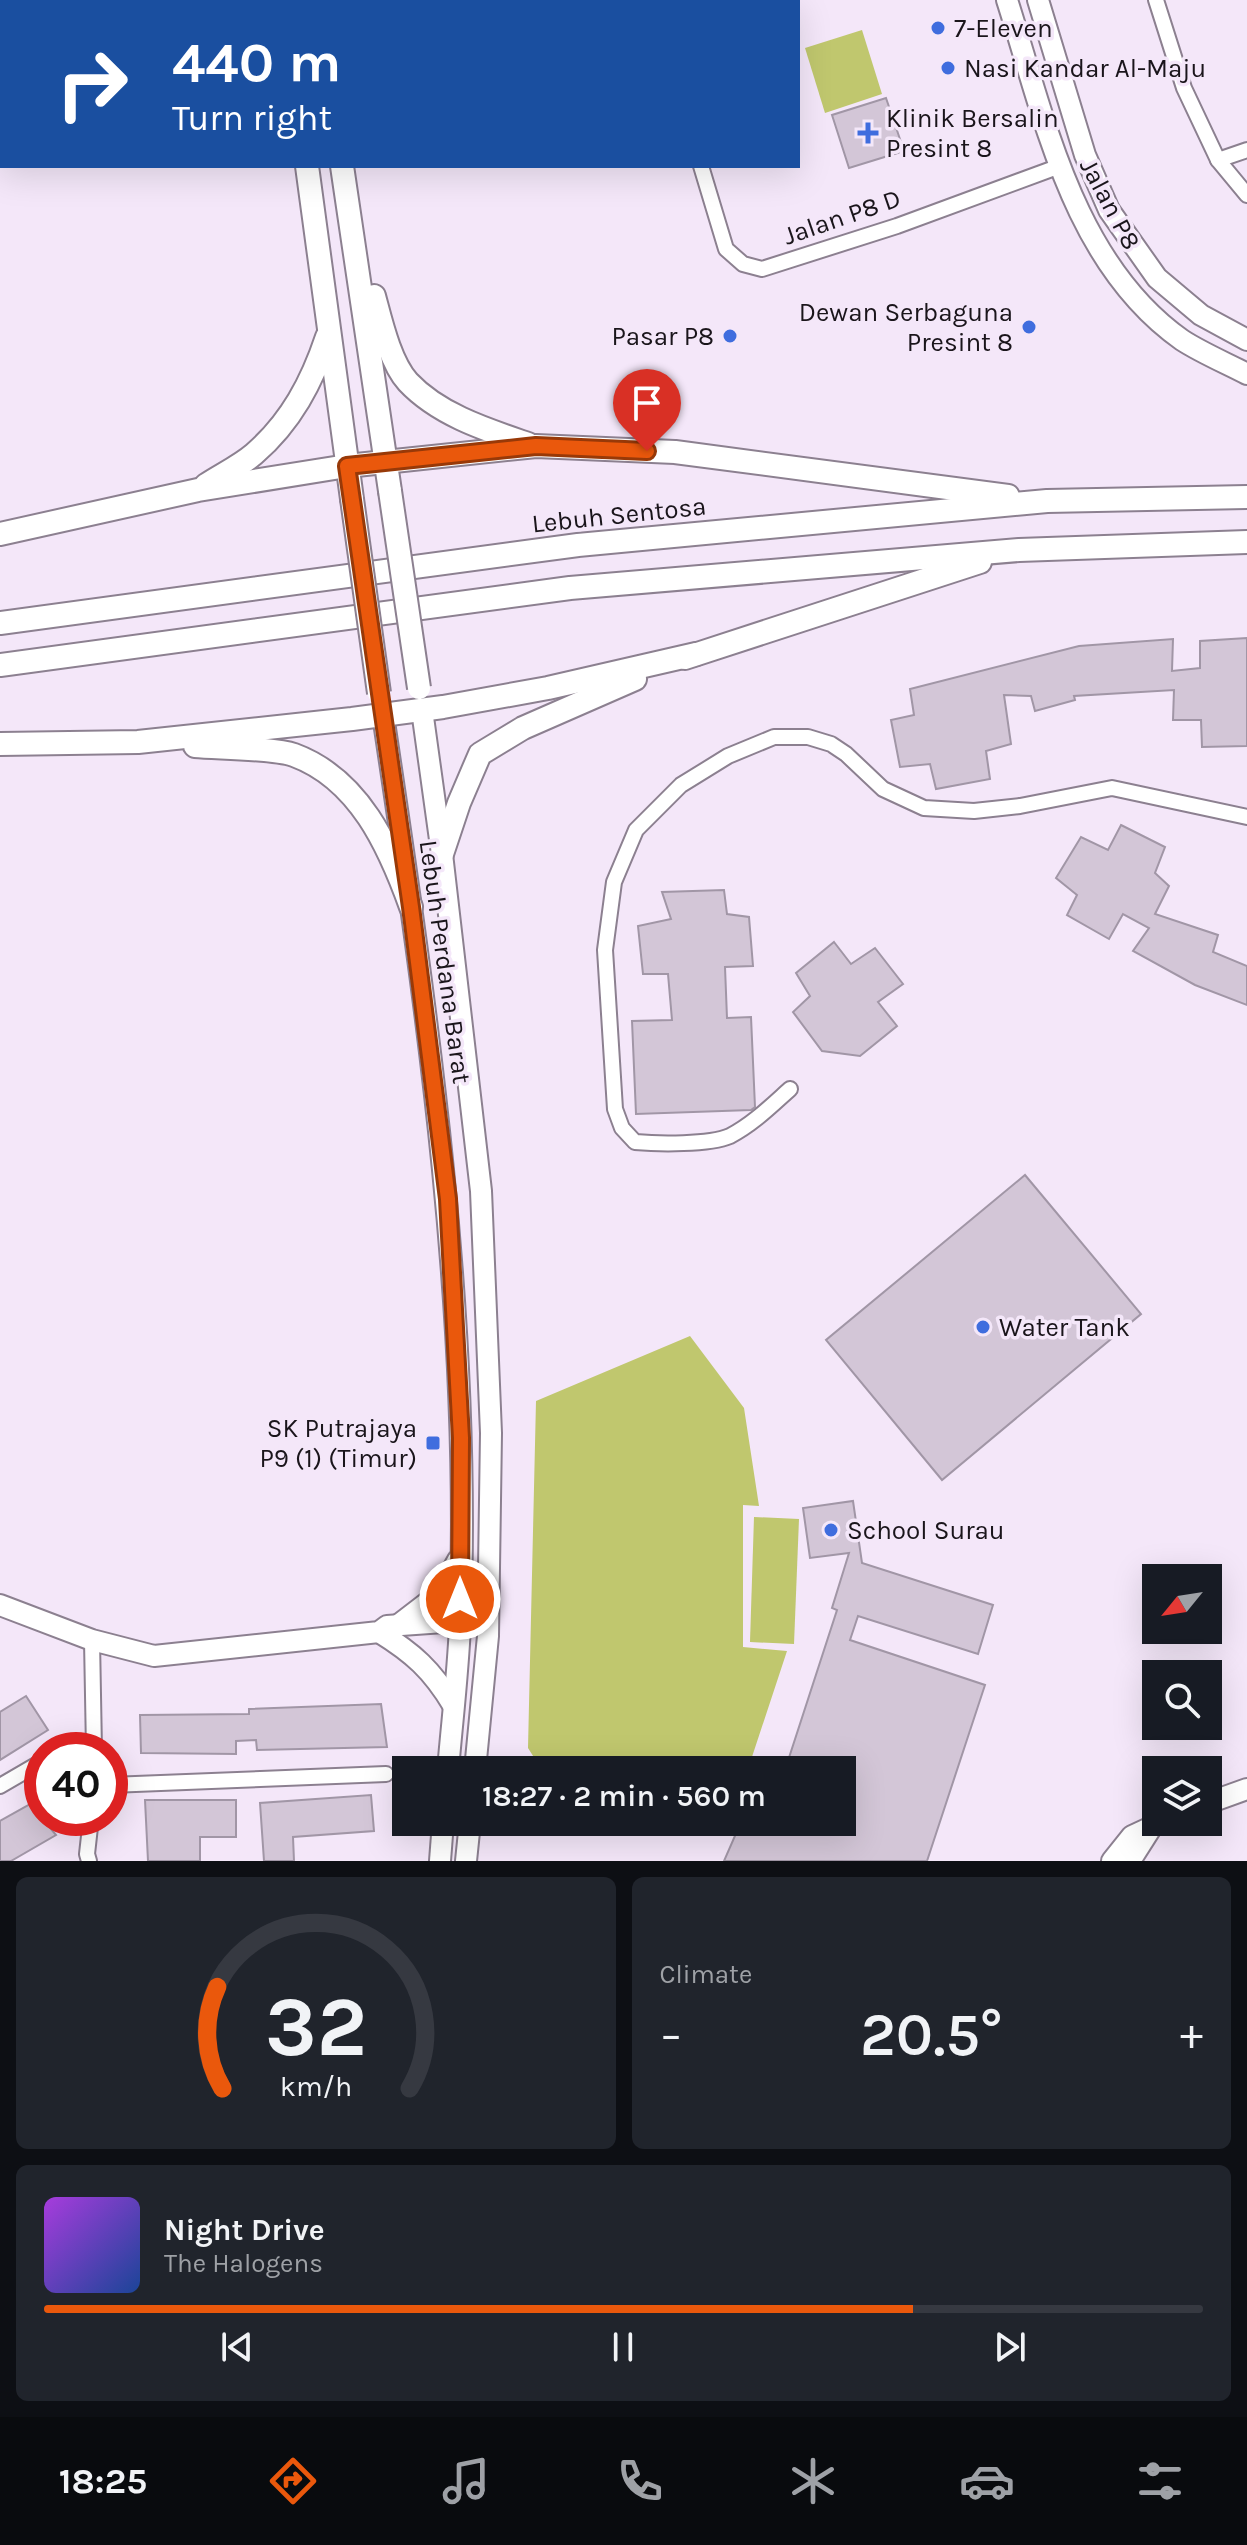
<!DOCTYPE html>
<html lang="en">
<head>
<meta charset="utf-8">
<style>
  body { margin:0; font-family:Karla,sans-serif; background:#20242c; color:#f1f3f6; height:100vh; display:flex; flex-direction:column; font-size:30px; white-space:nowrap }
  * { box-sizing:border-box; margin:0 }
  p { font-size:26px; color:#9ea1a6 }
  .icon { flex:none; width:44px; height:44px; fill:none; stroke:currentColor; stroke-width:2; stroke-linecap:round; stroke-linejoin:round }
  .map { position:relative; height:1861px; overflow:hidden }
  .side { display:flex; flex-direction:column; gap:16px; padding:16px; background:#0d0f14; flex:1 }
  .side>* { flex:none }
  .top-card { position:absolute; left:0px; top:0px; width:800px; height:168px; box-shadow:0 8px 32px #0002; background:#1a4fa0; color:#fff; overflow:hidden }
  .needle { width:52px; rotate:240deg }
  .buttons { position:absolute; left:1142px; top:1564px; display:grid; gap:16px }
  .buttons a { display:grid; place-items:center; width:80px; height:80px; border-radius:0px; background:#171b24; box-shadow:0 8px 32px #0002; font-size:40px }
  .speed { position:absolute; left:24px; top:1732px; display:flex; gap:16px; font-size:40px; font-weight:700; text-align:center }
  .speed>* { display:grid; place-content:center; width:104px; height:104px; border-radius:50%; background:#171b24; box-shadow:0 8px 32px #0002; line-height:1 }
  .speed .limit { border:12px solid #d22; background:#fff; color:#111 }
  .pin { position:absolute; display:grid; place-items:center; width:68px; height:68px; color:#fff; margin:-82px -34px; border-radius:50% 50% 50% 0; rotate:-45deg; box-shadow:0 0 8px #0007 }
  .pin .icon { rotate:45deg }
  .me { position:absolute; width:88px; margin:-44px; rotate:0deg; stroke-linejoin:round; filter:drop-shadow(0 0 6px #0008) }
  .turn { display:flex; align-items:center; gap:28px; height:168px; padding:0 40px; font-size:36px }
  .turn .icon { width:104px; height:104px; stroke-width:2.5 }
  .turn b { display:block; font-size:56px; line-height:68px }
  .big { font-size:60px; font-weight:600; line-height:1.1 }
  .side .widget { flex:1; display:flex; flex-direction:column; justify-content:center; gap:12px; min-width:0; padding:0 28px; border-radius:12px; background:#20242c }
  .side .dial { align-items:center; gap:0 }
  .dial svg { height:208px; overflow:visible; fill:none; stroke:#363941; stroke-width:7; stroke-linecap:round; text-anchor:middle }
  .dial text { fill:#f1f3f6; stroke:none }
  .song { display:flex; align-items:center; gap:24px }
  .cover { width:96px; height:96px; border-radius:12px; background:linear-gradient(135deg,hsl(280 70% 55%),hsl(220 70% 35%)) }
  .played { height:8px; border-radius:4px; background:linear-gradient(90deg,#ea580c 75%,#363941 75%) }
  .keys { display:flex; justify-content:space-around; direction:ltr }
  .heat { display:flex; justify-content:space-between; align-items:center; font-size:44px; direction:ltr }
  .side .tiles { flex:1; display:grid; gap:16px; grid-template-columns:1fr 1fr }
  .widget:last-child { grid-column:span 2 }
  .trip { position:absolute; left:392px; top:1756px; width:464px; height:80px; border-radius:0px; background:#171b24; box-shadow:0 8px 32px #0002; font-weight:600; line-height:80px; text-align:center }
  .tab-bar { display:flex; height:128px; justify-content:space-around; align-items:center; background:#090b0e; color:#9ea1a6 }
  .tab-bar .icon { width:56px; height:56px }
  .tab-bar .selected { color:#ea580c }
  .tab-bar b { font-size:36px; color:#f1f3f6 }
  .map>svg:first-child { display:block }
  .green { fill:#c0c76e }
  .building { fill:#d3c6d7; stroke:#a196a6; stroke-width:2 }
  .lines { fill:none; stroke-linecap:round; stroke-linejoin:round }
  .street-casing { stroke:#8c8090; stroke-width:18 }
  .secondary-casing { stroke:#8c8090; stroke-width:24 }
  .primary-casing { stroke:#8c8090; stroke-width:26 }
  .street { stroke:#fff; stroke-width:14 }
  .secondary { stroke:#fff; stroke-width:20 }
  .primary { stroke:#fff; stroke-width:22 }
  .primary-bridge-casing { stroke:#8c8090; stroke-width:26; stroke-linecap:butt }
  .primary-bridge { stroke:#fff; stroke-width:22 }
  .route-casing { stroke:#983908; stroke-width:20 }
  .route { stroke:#ea580c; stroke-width:14 }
  .poi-dot { fill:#3f6dde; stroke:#f4e7f9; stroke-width:3 }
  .labels { text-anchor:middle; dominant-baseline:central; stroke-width:7; stroke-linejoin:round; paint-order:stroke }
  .poi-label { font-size:26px; fill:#1a151b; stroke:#f4e7f9; text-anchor:start }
  .street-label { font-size:26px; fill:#1a151b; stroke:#f4e7f9 }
</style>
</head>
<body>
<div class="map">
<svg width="1247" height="1861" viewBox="0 0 1247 1861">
  <rect width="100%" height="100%" fill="#f4e7f9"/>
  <g class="green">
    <path d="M862,30L882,94L825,113L805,48Z"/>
    <path d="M690,1336L744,1408L759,1506L743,1505V1647L787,1651L748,1769L542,1770L528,1748L536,1401Z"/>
    <path d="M754,1517L799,1519L794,1644L750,1642Z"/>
  </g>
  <g class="building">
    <path d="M886,98L904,151L849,168L832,115Z"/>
    <path d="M1247,638V746L1202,747L1201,720H1173L1174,690L1074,696L1075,700L1035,711L1031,696L1004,695L1011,744L986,751L990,779L936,789L930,764L900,767L891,720L914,715L910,689L1079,646L1173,639L1172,671L1200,668V641Z"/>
    <path d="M1121,825L1165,847L1155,873L1169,886L1155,914L1218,935L1213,952L1247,966V1005L1195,985L1133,951L1149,928L1123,914L1109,939L1067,915L1077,895L1056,878L1081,837L1108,850Z"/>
    <path d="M724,890L727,914L749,917L753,966L725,967L727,1018L751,1017L755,1107L751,1110L636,1114L632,1021L672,1020L668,974H643L638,926L671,919L662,892Z"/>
    <path d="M834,942L851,964L875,948L903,984L878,1002L897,1026L860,1056L822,1051L793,1012L810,996L796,973Z"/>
    <path d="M1025,1175L1141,1314L942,1480L826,1340Z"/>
    <path d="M853,1501L862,1563L993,1605L978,1654L858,1616L850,1640L985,1685L927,1861H724L741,1822H842V1770H785L837,1610L832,1608L849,1553L810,1558L803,1508Z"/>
    <path d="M26,1696L48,1730L0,1760V1712Z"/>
    <path d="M381,1704L387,1747L257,1750L256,1740L236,1741V1754L141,1753L140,1715L249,1714V1709Z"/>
    <path d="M371,1795L374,1831L293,1837L294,1861H264L260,1803Z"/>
    <path d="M145,1800H236V1837H200V1861H148Z"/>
    <path d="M34,1802L42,1818L56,1835L11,1861H0V1821Z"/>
  </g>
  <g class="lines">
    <g class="street-casing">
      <g id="street">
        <path d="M651,0L652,2"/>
        <path d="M1156,0L1184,88L1218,160L1247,195"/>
        <path d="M729,2L735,0"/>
        <path d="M1218,160L1247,150"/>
        <path d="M701,166L726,249L743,264L762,269L897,226L1060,166"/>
        <path d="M790,1089C771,1106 753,1124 730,1136C709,1145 658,1144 635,1142L622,1128L615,1109L605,950L614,882L636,830L681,785L728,756L774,737H808L831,744L846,754L883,789L924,808L974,811L1020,806L1112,788L1247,817"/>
        <path d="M92,1640L94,1750"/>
        <path d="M110,1785L386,1774"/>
        <path d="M0,1786L36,1765"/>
        <path d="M89,1861L87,1854L91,1818"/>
      </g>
    </g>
    <g class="secondary-casing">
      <g id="secondary">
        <path d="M1007,0C1045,119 1073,263 1182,340C1202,353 1226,363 1247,374"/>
        <path d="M1038,0L1085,155L1109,210L1157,278L1201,315L1247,340"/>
        <path d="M422,710L442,854L481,1191L491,1433L488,1636L475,1770"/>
        <path d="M383,715C428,1016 472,1320 460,1625C458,1673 452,1722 448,1770"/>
        <path d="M0,1605L92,1640L154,1656L379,1632L387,1626L472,1620"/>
        <path d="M397,1626L440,1593L458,1560"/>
        <path d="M379,1632C413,1653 432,1670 453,1705"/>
        <path d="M1208,1803L1247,1789"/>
        <path d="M440,1861L443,1822"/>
        <path d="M466,1861L470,1822"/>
        <path d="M1112,1861L1132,1836L1162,1822"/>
        <path d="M1130,1861L1151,1828"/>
      </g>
    </g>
    <g class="primary-casing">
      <g id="primary">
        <path d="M279,0V2"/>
        <path d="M308,0V2"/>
        <path d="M307,166L352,499"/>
        <path d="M342,166L390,491"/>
        <path d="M374,296C381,322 390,362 408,382C439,415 487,430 528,444"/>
        <path d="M206,485C221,475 240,466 254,454C291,422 312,382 327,337"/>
        <path d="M0,534L198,490L347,466L536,446L675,452L1008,496"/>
        <path d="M0,623L578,545L1047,501L1247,497"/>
        <path d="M685,658L980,562"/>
        <path d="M0,665L570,588L1019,550L1247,542"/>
        <path d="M0,744L138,742L352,719L443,707L548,688L696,654"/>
        <path d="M195,746C218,748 274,748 294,755C359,779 389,846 411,907"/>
        <path d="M442,854L459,803L480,754L523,728L635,679"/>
      </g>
    </g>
    <use href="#street" class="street"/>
    <use href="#secondary" class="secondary"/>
    <use href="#primary" class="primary"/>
    <g class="primary-bridge-casing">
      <g id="primary-bridge">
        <path d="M390,491L419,688"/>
        <path d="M352,499L379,693"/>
      </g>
    </g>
    <use href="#primary-bridge" class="primary-bridge"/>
  </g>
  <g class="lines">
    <g class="route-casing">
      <path id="route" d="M460,1599L461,1438L448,1199L411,907L347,466L536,446L647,451"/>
    </g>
    <use href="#route" class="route"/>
  </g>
  <g class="poi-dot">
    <circle cx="938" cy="28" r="8"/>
    <circle cx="948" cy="68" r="8"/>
    <path d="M864 121h8v8h8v8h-8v8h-8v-8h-8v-8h8z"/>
    <circle cx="1029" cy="327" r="8"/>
    <circle cx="730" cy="336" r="8"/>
    <circle cx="983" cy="1327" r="8"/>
    <rect x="425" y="1435" width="16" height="16" rx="4"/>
    <circle cx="831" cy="1530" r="8"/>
  </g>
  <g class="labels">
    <g class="poi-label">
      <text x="954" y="28">7-Eleven</text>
      <text x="964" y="68">Nasi Kandar Al-Maju</text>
      <text x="886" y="118">Klinik Bersalin<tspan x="886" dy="30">Presint 8</tspan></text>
      <text x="1013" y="312" text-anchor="end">Dewan Serbaguna<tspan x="1013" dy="30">Presint 8</tspan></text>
      <text x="714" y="336" text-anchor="end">Pasar P8</text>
      <text x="999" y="1327">Water Tank</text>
      <text x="417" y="1428" text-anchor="end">SK Putrajaya<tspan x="417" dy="30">P9 (1) (Timur)</tspan></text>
      <text x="847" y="1530">School Surau</text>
    </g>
    <g class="street-label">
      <text transform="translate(1110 204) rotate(62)">Jalan P8</text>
      <text transform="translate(842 217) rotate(-19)">Jalan P8 D</text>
      <text transform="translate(619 515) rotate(-6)">Lebuh Sentosa</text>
      <text transform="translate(445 962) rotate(82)">Lebuh Perdana Barat</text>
    </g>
  </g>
</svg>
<div class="buttons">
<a><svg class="needle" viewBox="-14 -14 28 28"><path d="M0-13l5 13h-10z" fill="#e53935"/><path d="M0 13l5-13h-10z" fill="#9ea1a6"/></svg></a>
<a><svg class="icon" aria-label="search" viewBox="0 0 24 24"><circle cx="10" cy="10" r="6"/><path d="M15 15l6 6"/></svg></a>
<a><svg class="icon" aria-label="layers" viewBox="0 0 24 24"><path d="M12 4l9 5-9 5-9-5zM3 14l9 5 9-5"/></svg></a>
</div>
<div class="speed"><div class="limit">40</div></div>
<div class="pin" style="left:647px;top:451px;background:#d93025"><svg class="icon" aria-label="arrive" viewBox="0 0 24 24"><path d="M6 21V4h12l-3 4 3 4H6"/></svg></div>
<svg class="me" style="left:460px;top:1599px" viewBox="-20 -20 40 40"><circle r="17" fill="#ea580c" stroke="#fff" stroke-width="3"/><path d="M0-11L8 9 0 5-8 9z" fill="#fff"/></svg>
<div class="trip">18:27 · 2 min · 560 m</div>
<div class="top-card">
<div class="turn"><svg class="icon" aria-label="right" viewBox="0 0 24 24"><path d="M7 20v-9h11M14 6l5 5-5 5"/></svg><div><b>440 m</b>Turn right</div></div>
</div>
</div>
<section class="side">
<div class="tiles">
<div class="widget dial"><svg viewBox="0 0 100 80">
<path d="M14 69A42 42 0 1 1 86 69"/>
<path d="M14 69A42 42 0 0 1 12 30" stroke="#ea580c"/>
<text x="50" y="56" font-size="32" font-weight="700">32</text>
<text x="50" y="72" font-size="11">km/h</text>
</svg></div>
<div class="widget"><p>Climate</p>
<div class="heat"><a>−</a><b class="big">20.5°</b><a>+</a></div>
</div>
<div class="widget">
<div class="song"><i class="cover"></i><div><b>Night Drive</b><p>The Halogens</p></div></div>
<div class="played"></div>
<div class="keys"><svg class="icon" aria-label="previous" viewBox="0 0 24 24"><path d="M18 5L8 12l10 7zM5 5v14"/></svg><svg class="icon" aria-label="pause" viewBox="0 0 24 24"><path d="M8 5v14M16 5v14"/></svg><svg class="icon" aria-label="next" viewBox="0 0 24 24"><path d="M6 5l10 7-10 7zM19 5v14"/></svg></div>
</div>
</div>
</section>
<nav class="tab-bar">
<b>18:25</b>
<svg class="icon selected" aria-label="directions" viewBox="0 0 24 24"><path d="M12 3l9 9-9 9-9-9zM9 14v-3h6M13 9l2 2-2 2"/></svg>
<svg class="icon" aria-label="music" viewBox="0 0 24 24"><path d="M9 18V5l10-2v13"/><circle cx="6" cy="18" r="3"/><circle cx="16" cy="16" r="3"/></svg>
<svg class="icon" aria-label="phone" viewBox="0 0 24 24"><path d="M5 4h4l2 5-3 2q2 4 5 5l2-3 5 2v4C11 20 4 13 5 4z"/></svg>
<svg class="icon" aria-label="climate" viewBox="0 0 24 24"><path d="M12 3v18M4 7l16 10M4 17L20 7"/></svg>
<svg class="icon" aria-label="car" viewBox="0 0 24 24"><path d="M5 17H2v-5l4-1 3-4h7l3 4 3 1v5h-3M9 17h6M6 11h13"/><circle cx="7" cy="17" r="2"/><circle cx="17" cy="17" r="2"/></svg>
<svg class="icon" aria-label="filters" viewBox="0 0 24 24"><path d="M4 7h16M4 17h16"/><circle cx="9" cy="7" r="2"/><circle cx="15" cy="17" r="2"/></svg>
</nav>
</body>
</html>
